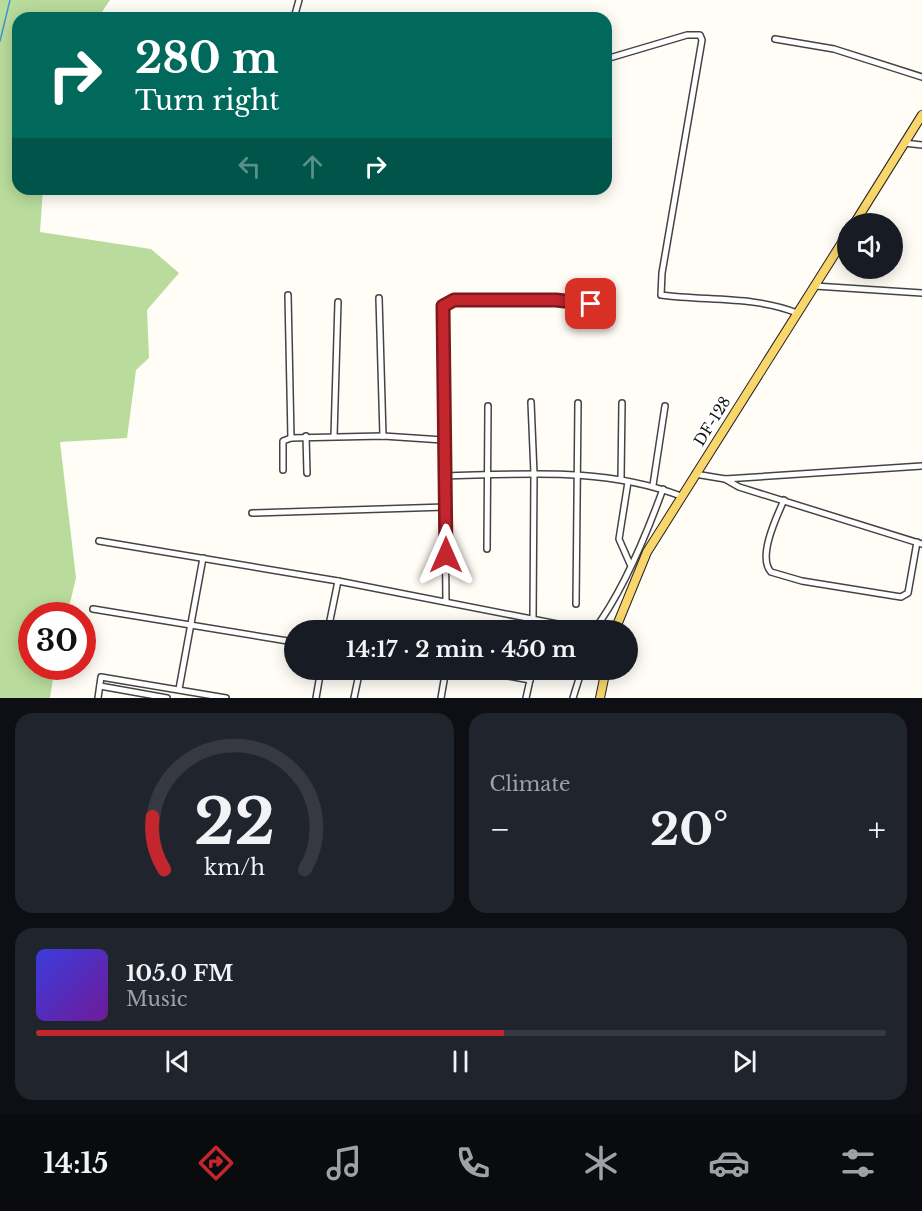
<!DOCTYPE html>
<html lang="en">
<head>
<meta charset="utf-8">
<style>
  body { margin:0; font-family:"Libre Baskerville",serif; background:#20242c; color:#f1f3f6; height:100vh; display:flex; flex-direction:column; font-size:22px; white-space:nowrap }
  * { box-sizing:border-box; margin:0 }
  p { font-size:20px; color:#9ea1a6 }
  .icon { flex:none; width:33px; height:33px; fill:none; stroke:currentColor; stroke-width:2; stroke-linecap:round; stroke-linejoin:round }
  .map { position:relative; height:698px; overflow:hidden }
  .drawer { display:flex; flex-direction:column; gap:15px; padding:15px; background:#0d0f14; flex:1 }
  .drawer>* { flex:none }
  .top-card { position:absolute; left:12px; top:12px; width:600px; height:183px; border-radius:18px; box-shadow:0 3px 15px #0003; background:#00695c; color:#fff; overflow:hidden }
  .tools { position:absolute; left:837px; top:213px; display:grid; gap:12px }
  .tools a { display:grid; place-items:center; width:66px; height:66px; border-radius:50%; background:#171b24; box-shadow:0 3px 15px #0003; font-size:30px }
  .speed { position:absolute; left:18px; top:602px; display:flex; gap:12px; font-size:30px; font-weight:700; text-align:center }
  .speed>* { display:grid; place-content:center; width:78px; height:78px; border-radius:50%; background:#171b24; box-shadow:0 3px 15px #0003; line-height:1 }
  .speed .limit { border:9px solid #d22; background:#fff; color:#111 }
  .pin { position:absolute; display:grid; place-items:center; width:51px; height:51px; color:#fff; margin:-26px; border-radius:12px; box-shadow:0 3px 9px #0006 }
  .me { position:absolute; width:66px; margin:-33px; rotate:0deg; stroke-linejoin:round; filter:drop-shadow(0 0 4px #0008) }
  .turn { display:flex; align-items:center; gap:21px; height:126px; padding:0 24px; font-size:27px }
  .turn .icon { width:78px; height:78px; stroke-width:2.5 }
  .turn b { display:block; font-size:42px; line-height:51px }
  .lanes { display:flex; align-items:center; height:57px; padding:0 24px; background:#0003; justify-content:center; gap:30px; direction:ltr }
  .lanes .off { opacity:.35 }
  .big { font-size:45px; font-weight:700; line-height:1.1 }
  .drawer .widget { flex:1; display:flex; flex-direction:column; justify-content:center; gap:9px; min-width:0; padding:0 21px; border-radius:18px; background:#20242c }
  .drawer .dial { align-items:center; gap:0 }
  .dial svg { height:156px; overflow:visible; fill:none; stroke:#363941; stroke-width:7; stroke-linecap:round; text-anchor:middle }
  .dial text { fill:#f1f3f6; stroke:none }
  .song { display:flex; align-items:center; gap:18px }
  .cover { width:72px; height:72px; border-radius:9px; background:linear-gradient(135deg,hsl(240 70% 55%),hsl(280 70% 35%)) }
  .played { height:6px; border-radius:3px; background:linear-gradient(90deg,#c4262e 55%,#363941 55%) }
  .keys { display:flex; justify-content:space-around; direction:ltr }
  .heat { display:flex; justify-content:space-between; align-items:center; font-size:33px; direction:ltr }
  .drawer .tiles { flex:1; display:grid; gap:15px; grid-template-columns:1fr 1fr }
  .widget:last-child { grid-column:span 2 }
  .trip { position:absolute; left:284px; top:620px; width:354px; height:60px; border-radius:30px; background:#171b24; box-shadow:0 3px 15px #0003; font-weight:700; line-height:60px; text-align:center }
  .menu { display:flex; height:96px; justify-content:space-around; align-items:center; background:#090b0e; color:#9ea1a6 }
  .menu .icon { width:42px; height:42px }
  .menu .current { color:#c4262e }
  .menu b { font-size:27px; color:#f1f3f6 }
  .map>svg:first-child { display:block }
  .forest { fill:#b9dc9c }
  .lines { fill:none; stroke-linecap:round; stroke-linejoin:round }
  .stream { stroke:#3f96cf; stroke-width:1.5 }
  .street-casing { stroke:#444; stroke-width:8 }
  .primary-casing { stroke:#222; stroke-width:10 }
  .street { stroke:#fff; stroke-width:5 }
  .primary { stroke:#f9d66b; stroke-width:8 }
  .route-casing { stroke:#7f191e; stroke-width:15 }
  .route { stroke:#c4262e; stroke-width:10 }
  .labels { text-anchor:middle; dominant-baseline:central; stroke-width:6; stroke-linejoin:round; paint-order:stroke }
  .street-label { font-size:15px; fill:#111; stroke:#fff }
</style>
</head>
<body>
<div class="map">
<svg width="922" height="698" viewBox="0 0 922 698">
  <rect width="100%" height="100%" fill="#fffdf5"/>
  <path class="forest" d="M0,0H110L98,18H18V189H43L40,232L151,249L179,273L147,310L149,358L136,370L127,438L60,442L76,578L67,615H32V666H55L50,698H0Z"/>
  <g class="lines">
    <path class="stream" d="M0,41L10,0"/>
    <g class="street-casing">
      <g id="street">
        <path d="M294,18L299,0"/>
        <path d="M775,39L834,49L922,77"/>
        <path d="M606,59L687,35H700L702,40L662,273L661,295C706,301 755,296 797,313"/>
        <path d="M904,143L922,145"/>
        <path d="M815,286L922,293"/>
        <path d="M288,295L291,438"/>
        <path d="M379,298L383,436"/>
        <path d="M531,402L534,474L533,619"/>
        <path d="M306,436L307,473"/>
        <path d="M334,436L338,302"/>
        <path d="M283,470V441L291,438L383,436L443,440"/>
        <path d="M695,474L725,479L922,466"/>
        <path d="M446,476C526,474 605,467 681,496"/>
        <path d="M621,478L622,403"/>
        <path d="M725,479L739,487L922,544"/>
        <path d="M628,482L619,539L630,564"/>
        <path d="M653,485L665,406"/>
        <path d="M784,500C777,516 757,557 771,572L802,581L901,597L908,593L917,542"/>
        <path d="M252,513L446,507"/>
        <path d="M99,541L338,581L588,630"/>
        <path d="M487,549L488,406"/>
        <path d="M446,602L443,306L454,300H556L591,304"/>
        <path d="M576,604L578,403"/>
        <path d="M93,609L294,642"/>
        <path d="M328,630L338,581"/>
        <path d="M594,630C622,593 647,533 663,489"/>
        <path d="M470,669L530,680L526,698"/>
        <path d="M530,680L532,669"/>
        <path d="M100,686L167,698"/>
        <path d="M179,689L203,558"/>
        <path d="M98,698L101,677L226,698"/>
        <path d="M316,698L321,669"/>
        <path d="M354,698L360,669"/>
        <path d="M441,698L446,669"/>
        <path d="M573,698L582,669"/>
      </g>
    </g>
    <g class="primary-casing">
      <g id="primary">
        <path d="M854,224L922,115"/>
        <path d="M615,630L647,552L848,233"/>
        <path d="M600,698L606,669"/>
      </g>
    </g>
    <use href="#street" class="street"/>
    <use href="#primary" class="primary"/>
  </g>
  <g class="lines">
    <g class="route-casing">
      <path id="route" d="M446,555L443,306L454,300H556L591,304"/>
    </g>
    <use href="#route" class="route"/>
  </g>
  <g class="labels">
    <g class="street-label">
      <text transform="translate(712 421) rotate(-58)">DF-128</text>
    </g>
  </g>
</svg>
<div class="tools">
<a><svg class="icon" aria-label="sound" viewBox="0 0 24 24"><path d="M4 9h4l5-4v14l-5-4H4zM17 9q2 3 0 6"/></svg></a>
</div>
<div class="speed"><div class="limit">30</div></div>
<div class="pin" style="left:591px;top:304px;background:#d93025"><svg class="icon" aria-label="arrive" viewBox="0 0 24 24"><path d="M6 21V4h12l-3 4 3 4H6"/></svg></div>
<svg class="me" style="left:446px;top:555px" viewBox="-20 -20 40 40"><path d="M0-17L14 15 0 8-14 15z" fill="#c4262e" stroke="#fff" stroke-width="4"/></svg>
<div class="trip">14:17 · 2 min · 450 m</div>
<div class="top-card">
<div class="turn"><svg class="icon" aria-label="right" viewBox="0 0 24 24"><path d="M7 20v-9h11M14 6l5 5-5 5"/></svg><div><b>280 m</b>Turn right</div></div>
<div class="lanes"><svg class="icon off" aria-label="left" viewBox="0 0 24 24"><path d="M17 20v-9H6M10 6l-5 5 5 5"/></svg><svg class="icon off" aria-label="ahead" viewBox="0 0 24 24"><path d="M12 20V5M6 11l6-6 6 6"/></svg><svg class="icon" aria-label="right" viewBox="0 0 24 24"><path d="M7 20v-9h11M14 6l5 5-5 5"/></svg></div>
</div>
</div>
<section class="drawer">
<div class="tiles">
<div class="widget dial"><svg viewBox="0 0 100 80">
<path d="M14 69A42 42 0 1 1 86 69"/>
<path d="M14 69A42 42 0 0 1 8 42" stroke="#c4262e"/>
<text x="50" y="56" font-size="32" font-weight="700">22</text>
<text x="50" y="72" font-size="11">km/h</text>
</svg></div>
<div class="widget"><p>Climate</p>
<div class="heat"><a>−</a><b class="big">20°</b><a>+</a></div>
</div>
<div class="widget">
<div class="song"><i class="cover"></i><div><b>105.0 FM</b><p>Music</p></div></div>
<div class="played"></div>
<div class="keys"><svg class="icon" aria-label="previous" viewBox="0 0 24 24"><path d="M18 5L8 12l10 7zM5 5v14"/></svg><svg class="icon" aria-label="pause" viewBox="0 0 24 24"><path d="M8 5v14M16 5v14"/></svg><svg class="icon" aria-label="next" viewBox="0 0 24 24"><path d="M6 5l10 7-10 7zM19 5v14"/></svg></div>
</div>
</div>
</section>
<nav class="menu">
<b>14:15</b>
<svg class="icon current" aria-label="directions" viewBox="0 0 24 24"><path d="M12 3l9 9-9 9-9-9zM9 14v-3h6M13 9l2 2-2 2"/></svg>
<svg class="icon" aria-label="music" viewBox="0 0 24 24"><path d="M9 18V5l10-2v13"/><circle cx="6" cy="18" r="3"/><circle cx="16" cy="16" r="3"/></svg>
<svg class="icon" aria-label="phone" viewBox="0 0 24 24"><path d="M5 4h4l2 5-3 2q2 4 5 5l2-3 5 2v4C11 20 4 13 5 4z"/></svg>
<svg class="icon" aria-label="climate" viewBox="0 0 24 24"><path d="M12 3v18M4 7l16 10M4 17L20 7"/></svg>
<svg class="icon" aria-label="car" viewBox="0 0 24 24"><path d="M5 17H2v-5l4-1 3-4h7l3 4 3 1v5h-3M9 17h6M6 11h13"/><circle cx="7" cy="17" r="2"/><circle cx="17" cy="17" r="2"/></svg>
<svg class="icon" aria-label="filters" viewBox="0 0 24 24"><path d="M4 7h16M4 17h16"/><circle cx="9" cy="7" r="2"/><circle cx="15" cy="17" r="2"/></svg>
</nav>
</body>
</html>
